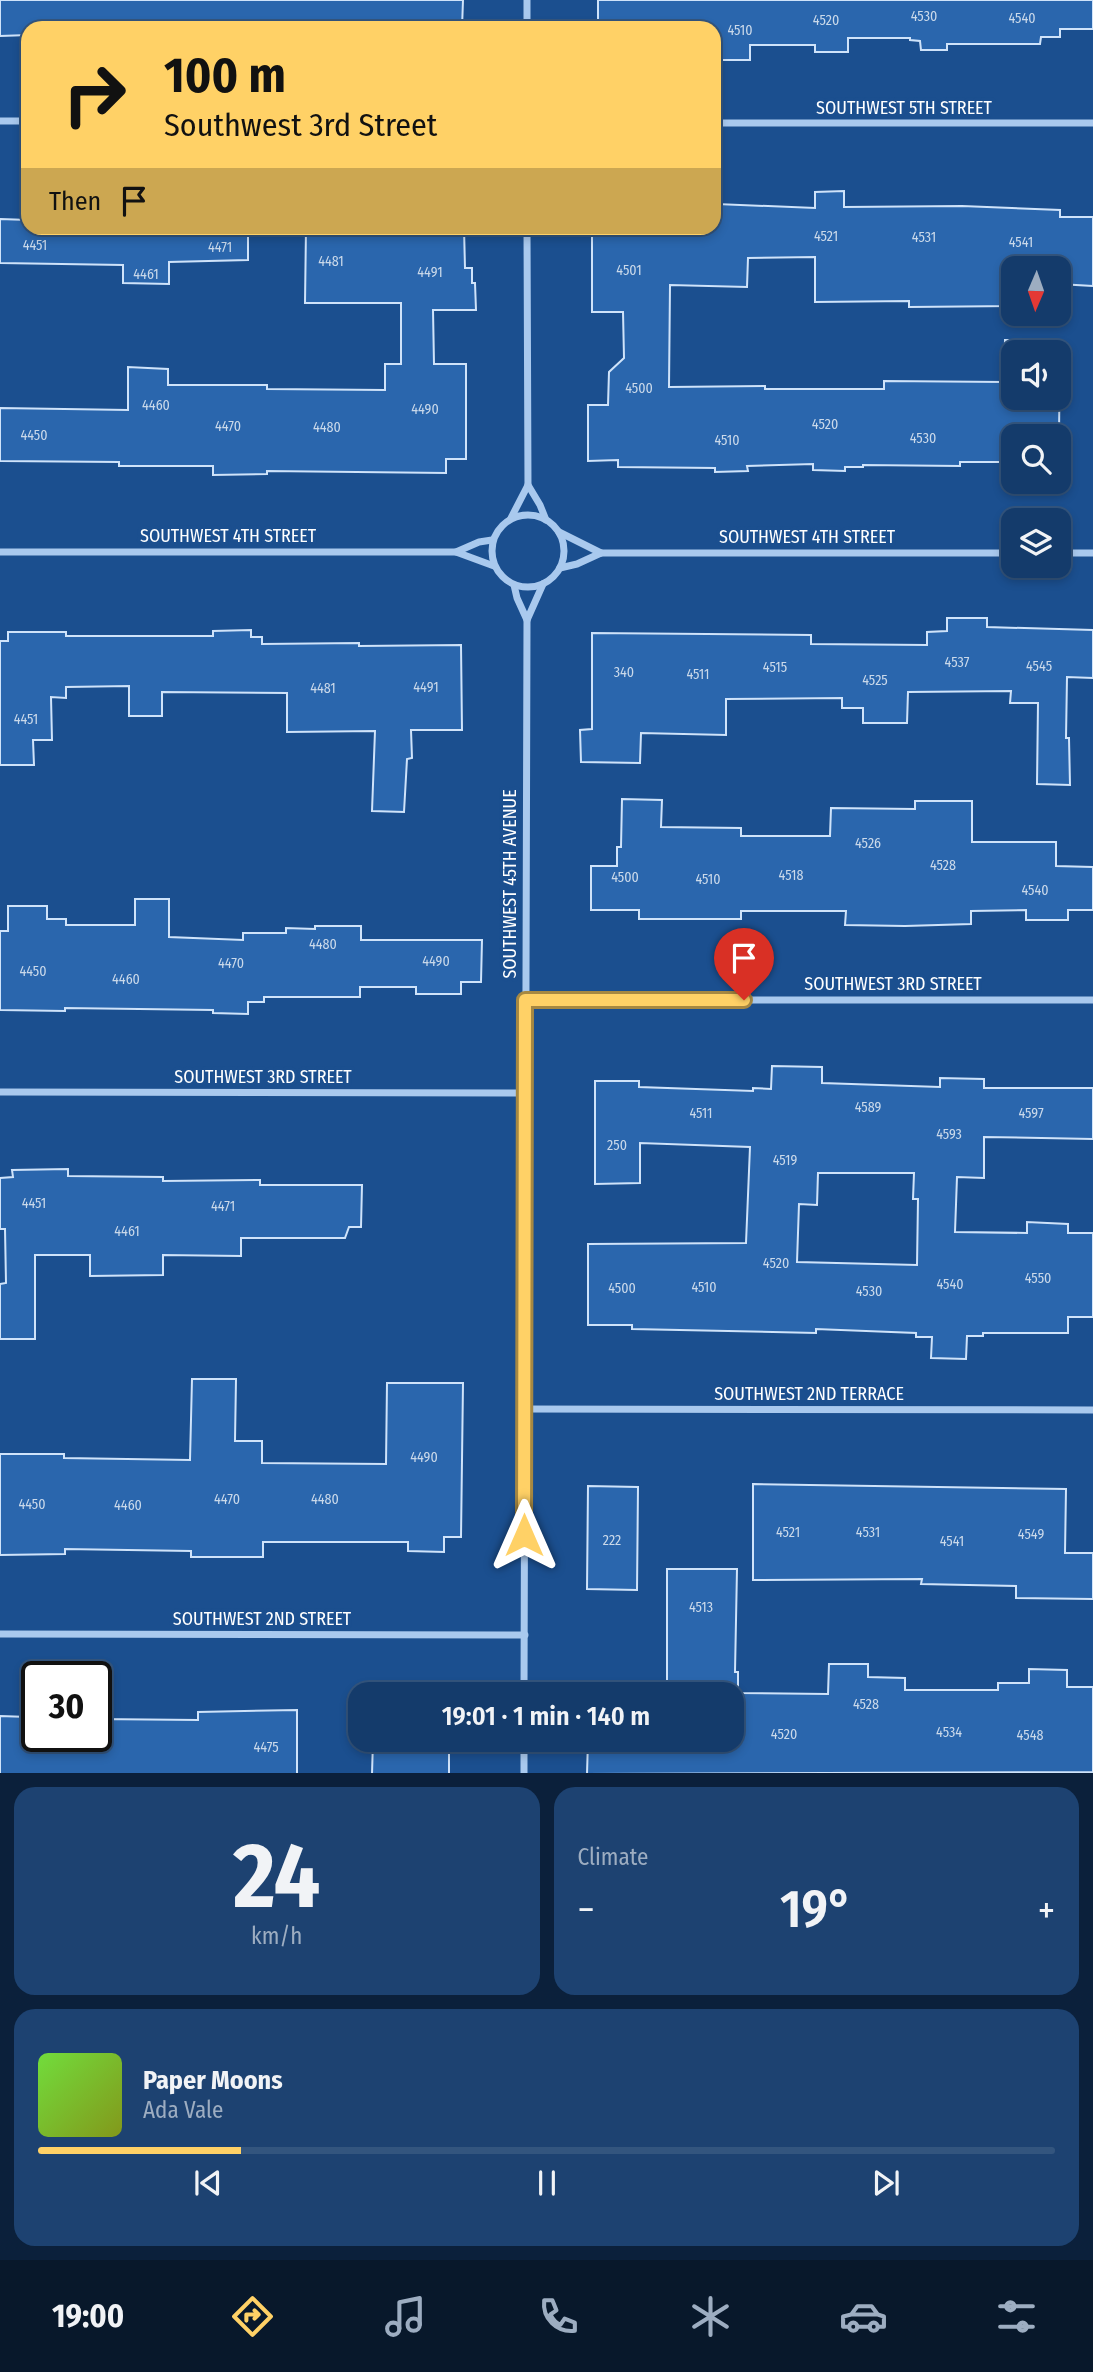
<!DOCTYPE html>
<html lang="en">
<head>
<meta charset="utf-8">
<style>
  body { margin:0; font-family:"Fira Sans Condensed",sans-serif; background:#1d4271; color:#f1f3f6; height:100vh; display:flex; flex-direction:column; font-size:26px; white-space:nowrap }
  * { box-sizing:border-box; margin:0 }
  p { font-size:23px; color:#9dadc1 }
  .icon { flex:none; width:38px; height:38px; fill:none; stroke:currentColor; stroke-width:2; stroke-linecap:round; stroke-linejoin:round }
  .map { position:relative; height:1773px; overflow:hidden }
  .side { display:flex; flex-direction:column; gap:14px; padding:14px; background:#0b203b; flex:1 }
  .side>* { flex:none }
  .top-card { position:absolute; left:21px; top:21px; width:700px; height:214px; border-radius:21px; box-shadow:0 4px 10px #0003,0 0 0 2px #33557e; background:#ffd166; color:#111; overflow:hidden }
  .needle { width:46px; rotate:182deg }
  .buttons { position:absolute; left:1001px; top:256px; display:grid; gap:14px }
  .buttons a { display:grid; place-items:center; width:70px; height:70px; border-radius:14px; background:#143b6b; box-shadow:0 4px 10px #0003,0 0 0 2px #33557e; font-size:35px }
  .speed { position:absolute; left:21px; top:1661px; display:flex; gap:14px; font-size:35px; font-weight:700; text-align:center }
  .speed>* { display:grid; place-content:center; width:91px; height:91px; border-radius:50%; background:#143b6b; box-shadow:0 4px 10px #0003,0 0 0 2px #33557e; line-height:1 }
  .speed .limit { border:4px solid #111; border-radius:10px; background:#fff; color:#111 }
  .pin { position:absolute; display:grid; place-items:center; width:60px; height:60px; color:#fff; margin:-72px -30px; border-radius:50% 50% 50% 0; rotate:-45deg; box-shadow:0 0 7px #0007 }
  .pin .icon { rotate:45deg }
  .me { position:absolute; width:77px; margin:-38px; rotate:0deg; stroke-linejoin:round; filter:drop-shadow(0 0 5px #0008) }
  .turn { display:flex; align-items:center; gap:24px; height:147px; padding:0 28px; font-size:32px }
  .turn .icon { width:91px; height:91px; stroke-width:2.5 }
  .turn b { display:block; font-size:49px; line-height:60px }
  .then { display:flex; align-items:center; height:66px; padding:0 28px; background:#0003; gap:14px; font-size:26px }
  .big { font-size:52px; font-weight:600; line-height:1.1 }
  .side .tile { flex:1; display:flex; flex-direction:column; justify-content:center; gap:10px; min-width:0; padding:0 24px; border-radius:21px; background:#1d4271 }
  .side .dial { align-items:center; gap:0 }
  .dial b { font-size:91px; line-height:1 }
  .song { display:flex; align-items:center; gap:21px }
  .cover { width:84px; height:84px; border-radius:10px; background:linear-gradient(135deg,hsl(100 70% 55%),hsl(70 70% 35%)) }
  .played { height:7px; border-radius:4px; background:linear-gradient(90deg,#ffd166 20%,#33557e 20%) }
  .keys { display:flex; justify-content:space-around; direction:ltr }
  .heat { display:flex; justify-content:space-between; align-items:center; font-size:38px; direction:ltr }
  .side .tiles { flex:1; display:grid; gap:14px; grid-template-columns:1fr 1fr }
  .tile:last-child { grid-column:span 2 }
  .trip { position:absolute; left:348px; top:1682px; width:396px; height:70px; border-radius:21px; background:#143b6b; box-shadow:0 4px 10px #0003,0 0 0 2px #33557e; font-weight:600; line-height:70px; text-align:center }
  .menu { display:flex; height:112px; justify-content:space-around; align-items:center; background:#08182b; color:#9dadc1 }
  .menu .icon { width:49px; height:49px }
  .menu .current { color:#ffd166 }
  .menu b { font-size:32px; color:#f1f3f6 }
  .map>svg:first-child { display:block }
  .building { fill:#2a66ad; stroke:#cfe3fa; stroke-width:2; fill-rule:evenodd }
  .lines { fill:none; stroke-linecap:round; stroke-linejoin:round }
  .street { stroke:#a9c9ee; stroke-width:7 }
  .route-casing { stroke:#a68842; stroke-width:18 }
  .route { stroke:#ffd166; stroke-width:12 }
  .labels { text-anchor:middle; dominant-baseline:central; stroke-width:7; stroke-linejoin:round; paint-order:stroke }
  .number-label { font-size:14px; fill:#cad9ea }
  .street-label { font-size:18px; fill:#fff; stroke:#1b4f8f }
</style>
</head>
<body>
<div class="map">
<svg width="1093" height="1774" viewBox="0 0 1093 1774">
  <rect width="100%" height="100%" fill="#1b4f8f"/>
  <g class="building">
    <path d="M0,0H463L462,28H28V35L0,36Z"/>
    <path d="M598,0H1093V29H1060V37H1041L1040,44H947V50H921L920,41L910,40V38H848V52H815V45H750V60H714V28H598Z"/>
    <path d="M844,191V207L962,206L1060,210V217H1093V286L1059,284V268H1013V306L909,307V301L815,302V257L748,258L747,287L670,285L669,387L765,386V389H884V381L1004,382L1005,340L1060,341L1059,436H1013V462H960V466L863,465V467H845V471L813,470V464L747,466L748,471L715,472V468L618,467V460L588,461V405H608L609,372L624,358L623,312H592V228H714V211H717V204L815,208V192ZM1013,352H1059V397H1013Z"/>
    <path d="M0,219L28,220V228H248V260L169,262V284L123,283V265L0,263Z"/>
    <path d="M306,228H464L465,268H472V283H475L476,310H433L434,364H466V459H446V473L267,471V474L213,475V466H119V462L0,461V408L128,410V367L168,369V385H267V389L385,390V364H401V303H305Z"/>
    <path d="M947,618H987V627L1093,630V678L1067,677L1066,738H1069L1070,785L1037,784L1038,703H1010L1011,691L908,692L907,723H863V708H842V698L726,699V735L641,733L640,763L581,762L580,730L592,729V633L811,635V644L927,645V632L947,631Z"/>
    <path d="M251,630V637H262V644L359,643V646L461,645L462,730H411L412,758L407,759L404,812L372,811L375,731L287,732V693L162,692V716H129V686L66,687V698L51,697L52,740H33L34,765H0V641H8V632H66V636H213V631Z"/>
    <path d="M622,799L662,800L661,827L741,828V836H830L831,808L915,809V801H972V842H1056V866L1093,867V910H1068V920H1026V910L971,911V924L905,926L845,925L846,911H741V919H639V910H591V866H617V847H621Z"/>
    <path d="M135,899H169V937L243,940V933H286V928L315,929V926H361V940H482L481,982H461V994H416V987H360V997H264V1002H248V1014L213,1013V1010L65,1008V1011L0,1010V931H8V906H47V919H66V925H135Z"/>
    <path d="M772,1066L822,1067V1083L940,1087V1078L984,1079V1088H1093V1139L984,1137V1178L957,1177L955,1232L1027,1233V1222L1068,1224V1233H1093V1317H1068V1333H983V1336H967L966,1359L931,1358L932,1337H916V1333L816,1329V1333L632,1329V1325H588V1244L746,1243L750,1147L640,1143V1183L595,1184V1081H639V1087L753,1091V1088L771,1089ZM818,1173H914L913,1199H918L917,1265L797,1262L799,1204L817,1205Z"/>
    <path d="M68,1169V1176L163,1177V1181L260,1180V1185H362L361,1227H349L345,1238H241V1256L163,1255V1275L90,1276V1255H35V1339H0V1284L6,1283L5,1229H0V1178L13,1177L12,1170Z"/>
    <path d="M192,1379H236L235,1441H262V1463L386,1464L387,1383H463L461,1537H444V1552L408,1551V1542H263V1557H191V1551L65,1549V1554L0,1555V1454H64V1458L190,1460Z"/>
    <path d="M753,1484L1066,1489L1065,1553H1093V1599L1016,1598V1586L921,1584L922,1579L753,1580Z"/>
    <path d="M588,1486L638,1487L637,1590L587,1589Z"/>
    <path d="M667,1569H737L735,1672H738V1693L828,1694L829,1664H868V1677L905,1678V1690H998V1683H1029V1669L1067,1670V1687H1093V1772L587,1774L588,1740H732V1694H667Z"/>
    <path d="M297,1710V1774H0V1716L28,1717V1720H37V1736H96V1719L198,1720V1712Z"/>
    <path d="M373,1740H449V1774H372Z"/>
  </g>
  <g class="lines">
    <g class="street">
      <path d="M527,28V0"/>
      <path d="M0,121H28"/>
      <path d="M714,123H1093"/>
      <path d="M528,485L540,505L546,520"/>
      <circle cx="528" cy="551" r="36"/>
      <path d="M511,518L528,485L527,228"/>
      <path d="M559,532L601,553"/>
      <path d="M0,552H456L479,542L492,540"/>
      <path d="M456,552L494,566"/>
      <path d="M1059,553H1093"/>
      <path d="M560,568L577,564L601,553H1013"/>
      <path d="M514,585L517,598L527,620"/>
      <path d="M525,1000H1093"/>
      <path d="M0,1092L525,1093"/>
      <path d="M524,1409L1093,1410"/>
      <path d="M0,1634L525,1635"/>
      <path d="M524,1694L527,620L543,584"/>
      <path d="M524,1774V1740"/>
    </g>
  </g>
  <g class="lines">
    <g class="route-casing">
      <path id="route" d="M524,1535L525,1000H744"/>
    </g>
    <use href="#route" class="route"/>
  </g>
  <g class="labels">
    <g class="number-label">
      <text x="924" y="16">4530</text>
      <text x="1022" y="18">4540</text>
      <text x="826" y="20">4520</text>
      <text x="740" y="30">4510</text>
      <text x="826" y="236">4521</text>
      <text x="924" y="237">4531</text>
      <text x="1021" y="242">4541</text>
      <text x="35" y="245">4451</text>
      <text x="220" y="247">4471</text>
      <text x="331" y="261">4481</text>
      <text x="629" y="270">4501</text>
      <text x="430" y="272">4491</text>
      <text x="146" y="274">4461</text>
      <text x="639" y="388">4500</text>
      <text x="156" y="405">4460</text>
      <text x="425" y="409">4490</text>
      <text x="825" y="424">4520</text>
      <text x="228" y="426">4470</text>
      <text x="327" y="427">4480</text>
      <text x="34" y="435">4450</text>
      <text x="923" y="438">4530</text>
      <text x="727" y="440">4510</text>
      <text x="957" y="662">4537</text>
      <text x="1039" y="666">4545</text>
      <text x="775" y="667">4515</text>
      <text x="624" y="672">340</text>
      <text x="698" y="674">4511</text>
      <text x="875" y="680">4525</text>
      <text x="426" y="687">4491</text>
      <text x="323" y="688">4481</text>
      <text x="26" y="719">4451</text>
      <text x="868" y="843">4526</text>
      <text x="943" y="865">4528</text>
      <text x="791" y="875">4518</text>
      <text x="625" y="877">4500</text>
      <text x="708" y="879">4510</text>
      <text x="1035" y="890">4540</text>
      <text x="323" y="944">4480</text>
      <text x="436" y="961">4490</text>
      <text x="231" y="963">4470</text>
      <text x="33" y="971">4450</text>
      <text x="126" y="979">4460</text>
      <text x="868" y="1107">4589</text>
      <text x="701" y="1113">4511</text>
      <text x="1031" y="1113">4597</text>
      <text x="949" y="1134">4593</text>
      <text x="617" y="1145">250</text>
      <text x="785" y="1160">4519</text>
      <text x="34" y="1203">4451</text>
      <text x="223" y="1206">4471</text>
      <text x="127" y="1231">4461</text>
      <text x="776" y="1263">4520</text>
      <text x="1038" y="1278">4550</text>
      <text x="950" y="1284">4540</text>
      <text x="704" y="1287">4510</text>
      <text x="622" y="1288">4500</text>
      <text x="869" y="1291">4530</text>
      <text x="424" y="1457">4490</text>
      <text x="227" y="1499">4470</text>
      <text x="325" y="1499">4480</text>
      <text x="32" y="1504">4450</text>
      <text x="128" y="1505">4460</text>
      <text x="788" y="1532">4521</text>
      <text x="868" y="1532">4531</text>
      <text x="1031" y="1534">4549</text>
      <text x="612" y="1540">222</text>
      <text x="952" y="1541">4541</text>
      <text x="701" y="1607">4513</text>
      <text x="866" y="1704">4528</text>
      <text x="949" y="1732">4534</text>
      <text x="784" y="1734">4520</text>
      <text x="1030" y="1735">4548</text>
      <text x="266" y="1747">4475</text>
    </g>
    <g class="street-label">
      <text x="904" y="108">SOUTHWEST 5TH STREET</text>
      <text x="228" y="536">SOUTHWEST 4TH STREET</text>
      <text x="807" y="537">SOUTHWEST 4TH STREET</text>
      <text transform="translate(510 884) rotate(-90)">SOUTHWEST 45TH AVENUE</text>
      <text x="893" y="984">SOUTHWEST 3RD STREET</text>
      <text x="263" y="1077">SOUTHWEST 3RD STREET</text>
      <text x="809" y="1394">SOUTHWEST 2ND TERRACE</text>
      <text x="262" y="1619">SOUTHWEST 2ND STREET</text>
    </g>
  </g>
</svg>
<div class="buttons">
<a><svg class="needle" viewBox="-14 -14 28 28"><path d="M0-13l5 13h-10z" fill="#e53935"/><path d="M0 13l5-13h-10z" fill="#9dadc1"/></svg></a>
<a><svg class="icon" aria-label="sound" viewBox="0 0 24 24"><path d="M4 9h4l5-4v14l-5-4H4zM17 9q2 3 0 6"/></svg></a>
<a><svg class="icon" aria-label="search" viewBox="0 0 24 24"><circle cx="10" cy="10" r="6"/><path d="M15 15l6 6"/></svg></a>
<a><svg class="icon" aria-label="layers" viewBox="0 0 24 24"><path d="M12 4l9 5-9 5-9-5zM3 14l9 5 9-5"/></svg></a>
</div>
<div class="speed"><div class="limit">30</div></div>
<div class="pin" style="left:744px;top:1000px;background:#d93025"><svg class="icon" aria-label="arrive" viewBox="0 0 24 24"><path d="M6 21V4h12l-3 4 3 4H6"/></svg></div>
<svg class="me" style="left:524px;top:1535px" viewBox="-20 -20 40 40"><path d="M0-17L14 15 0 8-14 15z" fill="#ffd166" stroke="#fff" stroke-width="4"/></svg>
<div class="trip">19:01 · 1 min · 140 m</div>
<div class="top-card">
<div class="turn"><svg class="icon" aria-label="right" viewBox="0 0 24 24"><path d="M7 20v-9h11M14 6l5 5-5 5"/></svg><div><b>100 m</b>Southwest 3rd Street</div></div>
<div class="then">Then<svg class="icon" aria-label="arrive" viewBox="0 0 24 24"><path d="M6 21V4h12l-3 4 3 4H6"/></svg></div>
</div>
</div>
<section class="side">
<div class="tiles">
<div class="tile dial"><b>24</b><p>km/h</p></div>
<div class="tile"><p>Climate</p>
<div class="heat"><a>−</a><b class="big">19°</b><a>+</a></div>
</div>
<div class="tile">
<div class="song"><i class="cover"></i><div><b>Paper Moons</b><p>Ada Vale</p></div></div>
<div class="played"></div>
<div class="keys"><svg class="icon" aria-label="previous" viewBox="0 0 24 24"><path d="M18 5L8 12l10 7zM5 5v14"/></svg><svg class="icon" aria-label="pause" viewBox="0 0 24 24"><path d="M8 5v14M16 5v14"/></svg><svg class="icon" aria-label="next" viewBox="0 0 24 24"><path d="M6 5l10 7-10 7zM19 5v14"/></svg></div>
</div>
</div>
</section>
<nav class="menu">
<b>19:00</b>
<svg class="icon current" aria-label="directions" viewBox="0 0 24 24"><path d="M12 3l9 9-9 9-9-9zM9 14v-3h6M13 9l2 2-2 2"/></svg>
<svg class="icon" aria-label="music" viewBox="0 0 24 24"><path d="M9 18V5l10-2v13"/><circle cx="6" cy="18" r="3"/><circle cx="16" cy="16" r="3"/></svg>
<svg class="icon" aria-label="phone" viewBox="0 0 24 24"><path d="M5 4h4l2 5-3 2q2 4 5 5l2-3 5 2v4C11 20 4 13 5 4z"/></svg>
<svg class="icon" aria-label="climate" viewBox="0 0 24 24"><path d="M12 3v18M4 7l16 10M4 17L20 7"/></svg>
<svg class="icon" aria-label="car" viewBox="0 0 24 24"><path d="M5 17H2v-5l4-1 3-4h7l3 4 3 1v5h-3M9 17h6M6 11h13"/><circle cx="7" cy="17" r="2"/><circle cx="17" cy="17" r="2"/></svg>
<svg class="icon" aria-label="filters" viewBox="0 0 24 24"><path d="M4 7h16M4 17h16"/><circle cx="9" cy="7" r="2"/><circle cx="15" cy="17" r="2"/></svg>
</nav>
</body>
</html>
